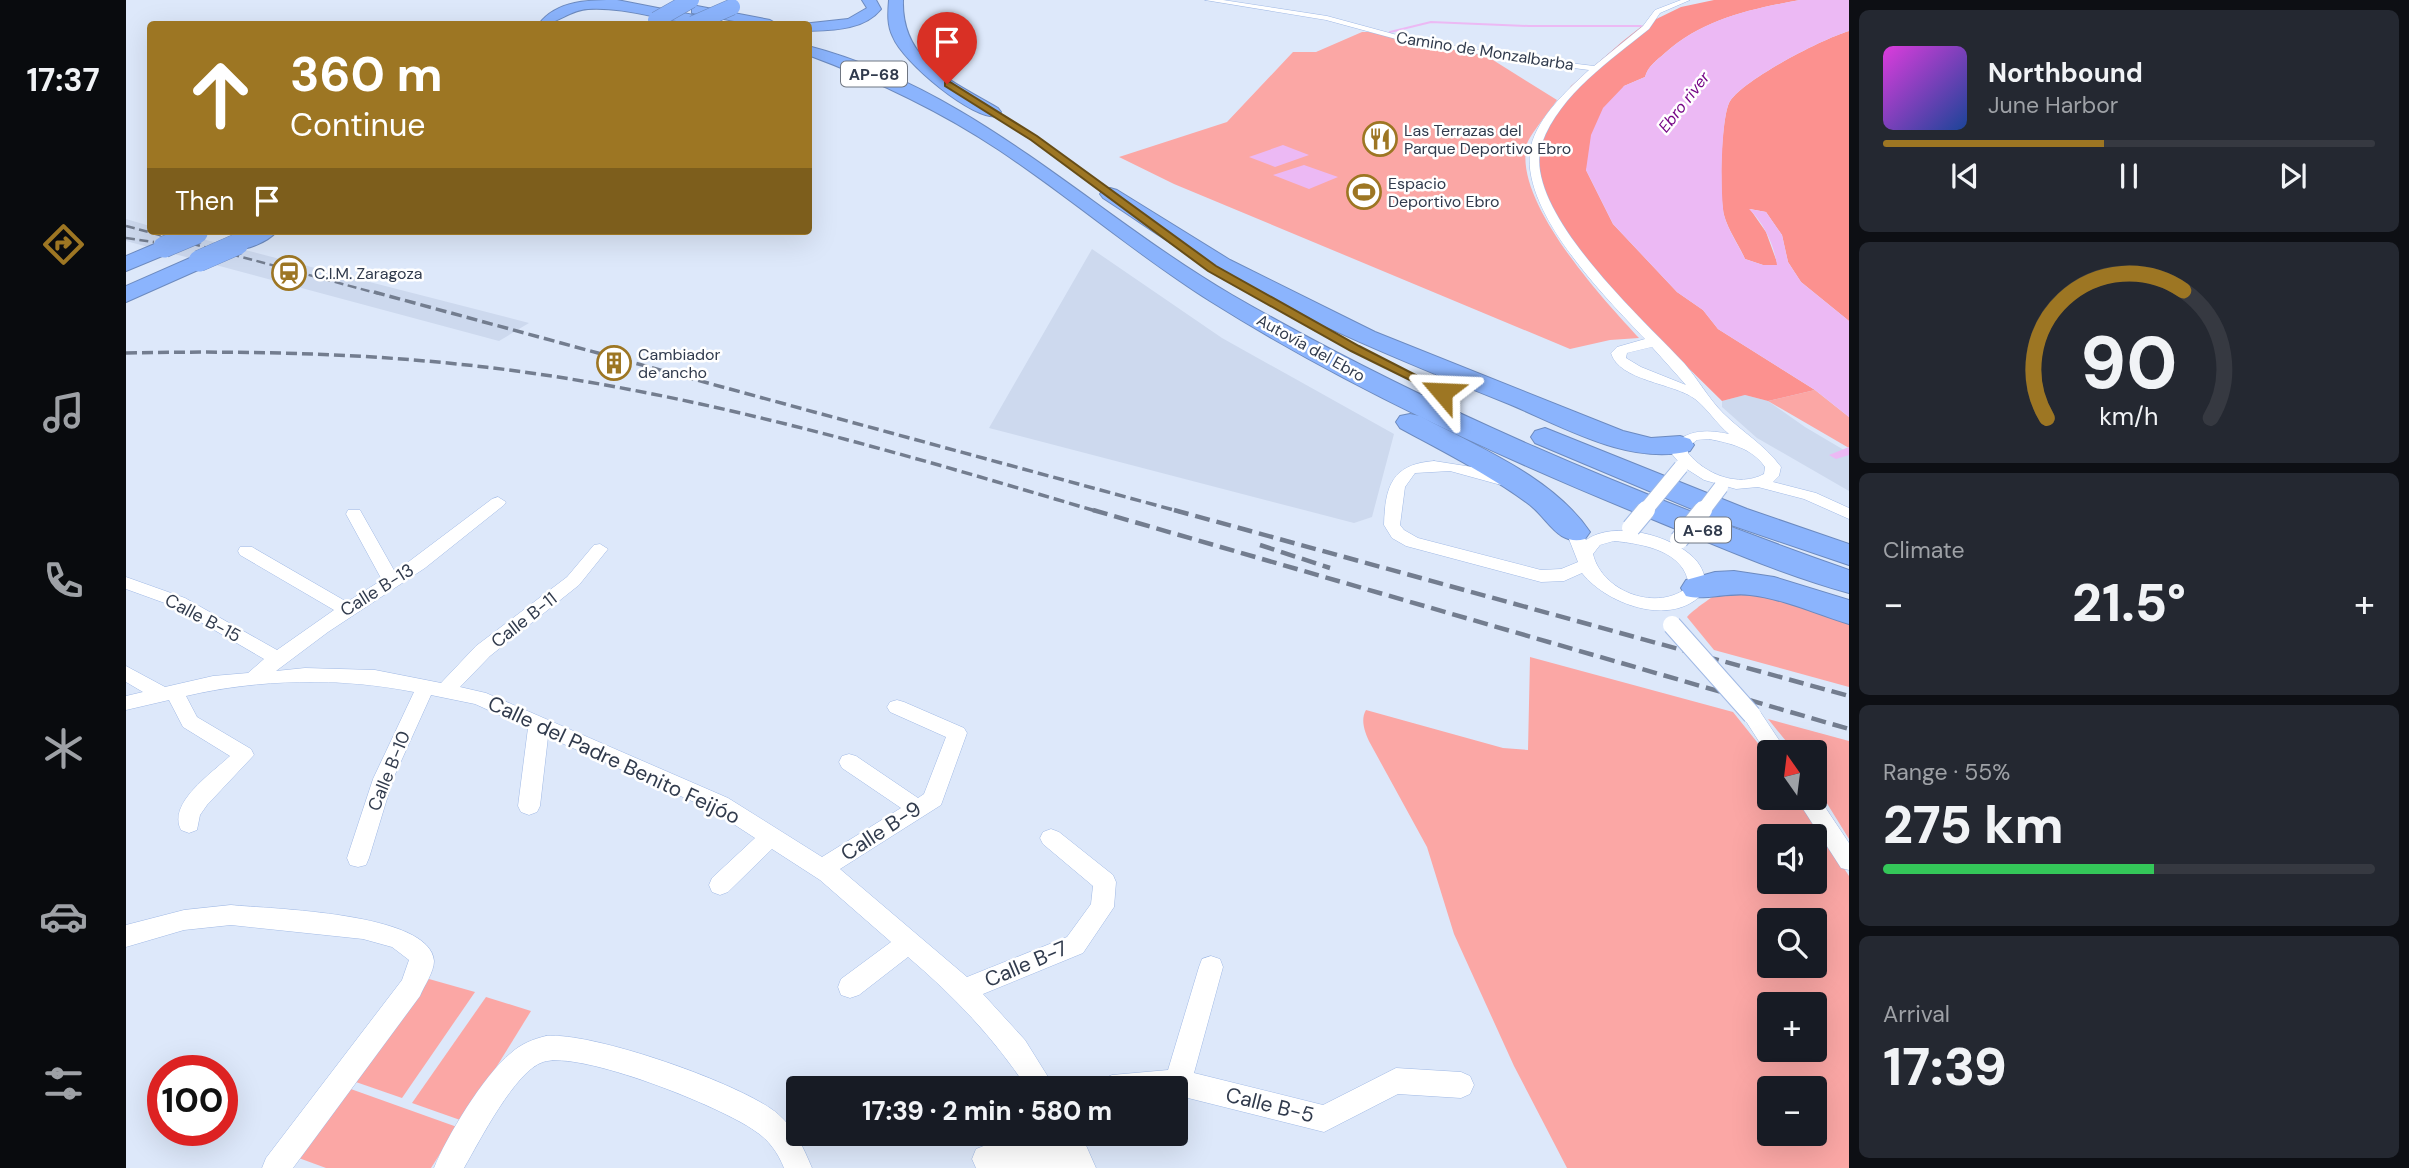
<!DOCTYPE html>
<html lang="en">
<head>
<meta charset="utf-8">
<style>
  body { margin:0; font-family:"DM Sans",sans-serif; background:#242831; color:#f1f3f6; height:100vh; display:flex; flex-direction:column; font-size:26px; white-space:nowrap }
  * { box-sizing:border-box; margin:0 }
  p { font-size:23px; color:#9ea1a6 }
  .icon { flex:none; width:38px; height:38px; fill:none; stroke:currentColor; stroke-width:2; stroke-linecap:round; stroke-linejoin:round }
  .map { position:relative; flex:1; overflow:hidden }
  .drawer { display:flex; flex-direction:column; gap:10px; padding:10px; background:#0d0f14; width:560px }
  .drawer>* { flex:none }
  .hud { position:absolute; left:21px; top:21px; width:665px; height:214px; border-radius:7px; box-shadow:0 7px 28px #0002; background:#9d7623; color:#fff; overflow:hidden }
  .needle { width:46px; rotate:346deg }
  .buttons { position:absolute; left:1631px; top:740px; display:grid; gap:14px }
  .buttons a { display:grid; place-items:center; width:70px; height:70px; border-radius:7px; background:#171b24; box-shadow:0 7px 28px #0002; font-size:35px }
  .speed { position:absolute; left:21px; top:1055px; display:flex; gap:14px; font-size:35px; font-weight:700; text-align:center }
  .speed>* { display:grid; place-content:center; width:91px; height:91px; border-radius:50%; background:#171b24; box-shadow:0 7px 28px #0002; line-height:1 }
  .speed .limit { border:10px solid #d22; background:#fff; color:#111 }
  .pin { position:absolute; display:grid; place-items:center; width:60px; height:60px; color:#fff; margin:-72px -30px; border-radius:50% 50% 50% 0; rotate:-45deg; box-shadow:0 0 7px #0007 }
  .pin .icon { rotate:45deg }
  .me { position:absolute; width:77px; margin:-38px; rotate:296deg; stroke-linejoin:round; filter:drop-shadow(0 0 5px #0008) }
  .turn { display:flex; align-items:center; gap:24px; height:147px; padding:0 28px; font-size:32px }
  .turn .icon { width:91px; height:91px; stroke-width:2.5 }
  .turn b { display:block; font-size:49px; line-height:60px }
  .then { display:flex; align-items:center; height:66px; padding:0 28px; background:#0003; gap:14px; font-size:26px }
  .big { font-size:52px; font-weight:800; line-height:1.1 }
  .drawer .tile { flex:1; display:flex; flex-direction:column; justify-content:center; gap:10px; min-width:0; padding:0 24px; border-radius:10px; background:#242831 }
  .drawer .dial { align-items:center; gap:0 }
  .dial svg { height:182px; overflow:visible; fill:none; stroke:#363941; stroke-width:7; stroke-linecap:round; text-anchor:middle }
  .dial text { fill:#f1f3f6; stroke:none }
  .song { display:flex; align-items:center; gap:21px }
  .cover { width:84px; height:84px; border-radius:10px; background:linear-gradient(135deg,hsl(300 70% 55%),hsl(220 70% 35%)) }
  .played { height:7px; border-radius:4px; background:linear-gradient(90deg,#9d7623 45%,#363941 45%) }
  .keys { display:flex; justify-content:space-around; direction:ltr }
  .heat { display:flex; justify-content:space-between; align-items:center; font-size:38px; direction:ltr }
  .charge { height:10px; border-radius:5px; background:linear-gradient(90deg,#34c759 55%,#363941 0) }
  .trip { position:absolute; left:660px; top:1076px; width:402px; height:70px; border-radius:7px; background:#171b24; box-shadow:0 7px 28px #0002; font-weight:800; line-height:70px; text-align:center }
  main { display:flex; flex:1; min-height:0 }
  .tab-bar { display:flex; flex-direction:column; width:126px; justify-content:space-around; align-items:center; background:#090b0e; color:#9ea1a6 }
  .tab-bar .icon { width:49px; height:49px }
  .tab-bar .selected { color:#9d7623 }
  .tab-bar b { font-size:32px; color:#f1f3f6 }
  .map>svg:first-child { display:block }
  .built { fill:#cdd9ee }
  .green { fill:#fba7a5; fill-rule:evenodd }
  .forest { fill:#fc918f }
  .water { fill:#ecb9f4 }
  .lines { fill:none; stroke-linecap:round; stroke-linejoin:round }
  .stream { stroke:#ecb9f4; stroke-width:2 }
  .canal { fill:#ecb9f4; fill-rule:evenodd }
  .minor-casing { stroke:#a0b9e5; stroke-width:1 }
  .motorway-casing { stroke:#6c8abf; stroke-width:2 }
  .minor { fill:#fff; fill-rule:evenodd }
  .motorway { fill:#8bb4fd; fill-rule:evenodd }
  .rail-far2 { stroke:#737d8f; stroke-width:2.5; stroke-dasharray:9 4.5; stroke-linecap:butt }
  .rail-far1 { stroke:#737d8f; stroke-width:3.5; stroke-dasharray:11 5; stroke-linecap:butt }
  .rail { stroke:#737d8f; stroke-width:4.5; stroke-dasharray:15 7; stroke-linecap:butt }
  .minor-bridge-far1-casing { stroke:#a0b9e5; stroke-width:16; stroke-linecap:butt }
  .minor-bridge-casing { stroke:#a0b9e5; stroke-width:20; stroke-linecap:butt }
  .motorway-bridge-far1-casing { stroke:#6c8abf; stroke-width:17; stroke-linecap:butt }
  .motorway-bridge-casing { stroke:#6c8abf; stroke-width:22; stroke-linecap:butt }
  .minor-bridge-far1 { stroke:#fff; stroke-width:14 }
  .minor-bridge { stroke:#fff; stroke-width:18 }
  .motorway-bridge-far1 { stroke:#8bb4fd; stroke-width:16 }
  .motorway-bridge { stroke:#8bb4fd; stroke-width:21 }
  .route { fill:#9d7623; stroke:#664d17; stroke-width:2 }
  .labels { text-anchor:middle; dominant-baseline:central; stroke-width:5; stroke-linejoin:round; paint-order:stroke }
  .far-street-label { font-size:16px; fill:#313b4d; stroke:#fff }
  .shield { fill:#fff; stroke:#6f7682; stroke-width:2 }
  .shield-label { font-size:16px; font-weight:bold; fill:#313b4d }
  .far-water-label { font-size:16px; font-style:italic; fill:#760686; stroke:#fff }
  .far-poi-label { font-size:16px; fill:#313b4d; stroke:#fff; text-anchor:start }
  .street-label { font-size:18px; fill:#313b4d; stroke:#fff }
  .near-street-label { font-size:21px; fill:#313b4d; stroke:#fff }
</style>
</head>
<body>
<main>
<nav class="tab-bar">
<b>17:37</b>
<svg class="icon selected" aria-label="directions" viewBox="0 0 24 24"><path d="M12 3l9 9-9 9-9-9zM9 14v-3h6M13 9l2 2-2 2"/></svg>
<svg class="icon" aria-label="music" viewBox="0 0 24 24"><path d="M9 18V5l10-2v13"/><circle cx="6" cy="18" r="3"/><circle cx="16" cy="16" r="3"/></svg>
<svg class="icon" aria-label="phone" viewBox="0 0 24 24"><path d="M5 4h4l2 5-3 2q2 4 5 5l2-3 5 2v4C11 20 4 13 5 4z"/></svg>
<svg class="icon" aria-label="climate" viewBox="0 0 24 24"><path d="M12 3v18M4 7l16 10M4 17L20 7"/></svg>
<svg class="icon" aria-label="car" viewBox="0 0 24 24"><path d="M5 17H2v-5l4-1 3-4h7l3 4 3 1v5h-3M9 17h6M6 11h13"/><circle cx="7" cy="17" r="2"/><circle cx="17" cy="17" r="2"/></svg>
<svg class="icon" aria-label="filters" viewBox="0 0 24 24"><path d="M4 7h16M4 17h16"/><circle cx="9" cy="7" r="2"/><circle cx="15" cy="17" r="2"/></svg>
</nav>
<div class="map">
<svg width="1723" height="1168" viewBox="0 0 1723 1168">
  <rect width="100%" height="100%" fill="#dde8fa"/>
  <g class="built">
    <path d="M0,219L24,226V231H45L403,323L373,341L0,241Z"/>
    <path d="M966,249L1096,338L1268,434L1246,517L1228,523L863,428Z"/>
    <path d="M1619,395L1642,401L1679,427L1723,453V491L1631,438L1596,407V401Z"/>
  </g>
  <g class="green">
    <path d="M1236,32H1243L1359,55L1431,100C1425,109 1403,136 1401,144C1386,201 1477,299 1513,338L1484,340L1444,349L1048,184L993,157L1101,122L1167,52H1190Z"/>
    <path d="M1689,390L1723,417V448L1642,401Z"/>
    <path d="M1602,587L1723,616V687L1588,650L1561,617C1564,612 1594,591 1602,587Z"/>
    <path d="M1404,657L1607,712L1643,757V798H1672L1723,876V1168H1441L1388,1066L1328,934L1301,847L1244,743C1239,733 1234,720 1240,710L1377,748L1402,750ZM1643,836H1689V882H1643ZM1643,920H1689V966H1643ZM1643,1004H1689V1050H1643ZM1643,1088H1689V1134H1643Z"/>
    <path d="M1642,719L1723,741V839L1689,784V752H1669Z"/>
    <path d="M303,979L349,992L276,1098L227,1081Z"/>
    <path d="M360,997L405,1011L337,1121L286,1103Z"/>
    <path d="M222,1088L331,1127L305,1168H200L170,1157Z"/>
  </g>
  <g class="forest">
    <path d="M1588,0H1674C1625,9 1577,19 1539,53C1530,61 1522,66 1519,77L1498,86L1460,170L1487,224L1551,292L1577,310L1592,329L1689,390L1642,401L1619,395L1596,401L1471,278L1416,194L1409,147L1445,86L1497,41L1516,26L1555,7Z"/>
    <path d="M1723,31V321L1675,282L1662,262L1656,235L1640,212L1624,209L1640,232L1652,265H1637L1619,259C1613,245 1602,230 1598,215C1593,195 1595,121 1603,103C1614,81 1698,38 1723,31Z"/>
  </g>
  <g class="water">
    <path d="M1674,0H1723V31C1698,38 1614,81 1603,103C1595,121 1594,195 1598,215C1602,230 1613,246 1619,259L1637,265H1651C1648,245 1638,223 1623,209L1640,212L1656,235L1662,262L1675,282L1723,321V417L1689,390L1592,329L1577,310L1551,292L1487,224L1460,170L1465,135L1477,108L1498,86L1519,77C1522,66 1530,61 1539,53C1577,19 1624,9 1674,0Z"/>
    <path d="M1157,145L1183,155L1149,167L1123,157Z"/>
    <path d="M1178,165L1212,177L1183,189L1147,175Z"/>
  </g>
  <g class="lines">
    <path class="stream" d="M1264,32L1305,22L1403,26H1515"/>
    <path class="canal" d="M1723,447V455L1710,459L1703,455Z"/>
    <g class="minor-casing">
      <g id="minor">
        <path d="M1079,0H1097L1201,16L1271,35L1386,56L1468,66L1517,26L1529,10L1555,0H1564L1534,13L1523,29C1485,60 1434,94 1416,143C1393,208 1517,319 1558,363C1572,379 1582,398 1597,413C1616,432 1639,445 1655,467L1653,476L1647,482L1690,493L1723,508V519L1678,499L1632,487L1610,489L1578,480L1556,466L1546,454L1549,442C1567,429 1582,430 1603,434C1591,424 1580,407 1569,399C1548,383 1493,381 1485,353L1491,347L1519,339C1480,298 1391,209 1405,146C1412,117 1441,90 1463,70L1386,60L1270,39L1200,20ZM1526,347L1560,385L1515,367L1500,358L1501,353ZM1583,439C1604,443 1626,448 1639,467L1638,474C1612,488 1579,474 1562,453V447L1571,440Z"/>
        <path d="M1308,461L1359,469L1383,480L1375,485L1324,471L1289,473L1279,487L1274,525L1278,530L1292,538L1415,570L1435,569L1452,562L1441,534L1430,523L1438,518L1454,528L1460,540C1488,520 1545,535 1568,558C1577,567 1579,577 1581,588C1552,630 1482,606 1456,573L1438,581L1415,582L1280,546L1266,538L1258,525C1259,486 1266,464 1308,461ZM1488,541C1518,544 1559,551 1563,586C1532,613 1476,592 1467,554L1474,545Z"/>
        <path d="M372,497L380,502L378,505L299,568L202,632L150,671L179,668L249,670L315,683L350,646L441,577L468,545L474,544L482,549L453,585L364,656L334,687L360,693L602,798L696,857L775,808L716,768L713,762L716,756L723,754L730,756L792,798L798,794L820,737L764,712L761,707L764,702L771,700L778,702L838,728L841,733L815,805L714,869L841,977L941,937L965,904L967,886L917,844L914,838L917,832L925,829L933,832L987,875L990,882L988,907L957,953L857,994L899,1040L929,1088H901C868,1038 828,996 782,957L733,995L724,998L715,995L712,987L715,979L765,942L694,880L646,849L602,892L594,895L586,892L583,885L586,878L629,838L586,810L422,737L414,806L411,812L403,815L395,812L392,806L402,728L349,704L305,695L267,779L243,858L240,865L232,867L224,865L221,858L247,779L288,692C214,677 133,679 60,696L71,717L125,749L128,755L81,805L74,815L71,830L63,833L55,830C41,803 86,773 104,756L57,727L43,700L0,710V696L17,692L0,682V666L39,687L87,676L122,673L138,659L47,606L0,589V577L59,598L151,650L208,610L114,555L112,551L114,547H126L221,602L256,580L220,514L222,510H234L269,572L366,499Z"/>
        <path d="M1626,708L1633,710L1661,752H1643V757L1616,715L1619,710Z"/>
        <path d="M1689,792L1723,843V870L1715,868L1670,798H1689Z"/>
        <path d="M105,905C143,909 305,912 308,961C308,972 298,986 294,996L167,1168H136L140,1158L276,980L283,960L266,947L237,939L105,925L58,930L0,947V925L58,910Z"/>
        <path d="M1085,956L1094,959L1097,967L1068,1073L1197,1105L1270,1068L1335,1072L1344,1076L1348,1085L1344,1094L1335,1098L1272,1094L1198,1132L1050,1095V1088H973L977,1079L986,1075L1042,1070L1073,967L1076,959Z"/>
        <path d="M420,1036C465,1031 617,1084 652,1114C670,1130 677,1147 686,1168H658C652,1153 643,1140 629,1131C596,1107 454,1050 417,1062C389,1071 353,1142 338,1168H308C321,1136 358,1075 385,1053C395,1044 407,1039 420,1036Z"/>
        <path d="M927,1134H955L970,1168H850L846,1159L850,1149L860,1145L931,1143Z"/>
      </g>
    </g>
    <g class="motorway-casing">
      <g id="motorway">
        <path d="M491,0L593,20L600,24C554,29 509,6 462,9C442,10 430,26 413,24C431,0 464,0 491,0Z"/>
        <path d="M736,0H750L755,9C738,30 708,30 682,31V24H676L722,19L741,8Z"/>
        <path d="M763,0H777C775,61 826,81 872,108L875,112L872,116C848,122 776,61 767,37C761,25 762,13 763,0Z"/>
        <path d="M571,6L644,20L651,24H624L566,13V7Z"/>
        <path d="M682,46C848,89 964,212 1106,295C1302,408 1510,495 1723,570V593C1653,574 1585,543 1518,516C1369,455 1221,387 1084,301C1011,255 945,198 873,150C813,110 749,80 682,55Z"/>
        <path d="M984,188L991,190L1104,260L1249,332L1497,431L1525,438L1554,436L1564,439L1568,445L1564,451C1503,466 1438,427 1383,404C1283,364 1183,323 1088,270C1050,248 1014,222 977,198L974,194L977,190Z"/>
        <path d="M122,231H151C142,242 118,252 104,249L101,244L104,239Z"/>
        <path d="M38,240L46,242L49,247L46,252L0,271V256Z"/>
        <path d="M73,254L81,256L84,261L81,266L0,302V286Z"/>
        <path d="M1284,414L1294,416C1351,447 1426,476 1464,532L1459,539C1432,546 1423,520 1404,505C1364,475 1318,452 1274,428L1270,422L1274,416Z"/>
        <path d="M1419,428L1621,509L1723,544V565L1599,523L1409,443L1405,437L1409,431Z"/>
        <path d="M1608,571L1648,577L1723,600V624C1690,614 1658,599 1624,595C1602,592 1579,601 1560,596L1555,588L1560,580L1589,572Z"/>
      </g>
    </g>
    <use href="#minor" class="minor"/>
    <use href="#motorway" class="motorway"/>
    <g class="rail-far2">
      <path d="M0,226L254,294"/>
      <path d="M0,238L28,242"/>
    </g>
    <g class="rail-far1">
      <path d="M248,292L1055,512"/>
      <path d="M0,353C138,350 276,354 412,374C603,402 788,457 973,512"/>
    </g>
    <g class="rail">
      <path d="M967,510L1723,729"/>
      <path d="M1048,510L1723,696"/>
      <path d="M1134,545L1204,568"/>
    </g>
    <g class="minor-bridge-far1-casing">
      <g id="minor-bridge-far1">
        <path d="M1518,512L1555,467"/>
        <path d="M1576,512L1595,487"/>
      </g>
    </g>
    <g class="minor-bridge-casing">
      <g id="minor-bridge">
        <path d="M1505,528L1520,510"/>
        <path d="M1553,540L1577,510"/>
        <path d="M1546,625L1626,715"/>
      </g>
    </g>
    <g class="motorway-bridge-far1-casing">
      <g id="motorway-bridge-far1">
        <path d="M530,20L565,0"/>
        <path d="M567,24L606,7"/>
      </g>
    </g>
    <g class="motorway-bridge-casing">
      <g id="motorway-bridge">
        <path d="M38,247L71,233"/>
        <path d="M73,261L112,244"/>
      </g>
    </g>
    <use href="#minor-bridge-far1" class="minor-bridge-far1"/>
    <use href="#minor-bridge" class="minor-bridge"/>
    <use href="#motorway-bridge-far1" class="motorway-bridge-far1"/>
    <use href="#motorway-bridge" class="motorway-bridge"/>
  </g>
  <path class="route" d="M819,82H824L911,136L1090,266L1233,346L1323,392L1321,394H1312L1225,351L1082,271L905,140L819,86Z"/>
  <defs>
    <g id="restaurant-ring" transform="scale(1.75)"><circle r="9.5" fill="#fff" stroke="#9d7623" stroke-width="1.5"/><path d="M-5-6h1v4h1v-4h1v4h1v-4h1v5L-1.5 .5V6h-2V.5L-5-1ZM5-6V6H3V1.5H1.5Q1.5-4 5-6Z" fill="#9d7623"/></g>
    <g id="stadium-ring" transform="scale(1.75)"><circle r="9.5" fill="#fff" stroke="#9d7623" stroke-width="1.5"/><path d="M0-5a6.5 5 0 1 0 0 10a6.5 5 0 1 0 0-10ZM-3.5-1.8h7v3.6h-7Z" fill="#9d7623"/></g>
    <g id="station-ring" transform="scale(1.75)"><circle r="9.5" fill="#fff" stroke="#9d7623" stroke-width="1.5"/><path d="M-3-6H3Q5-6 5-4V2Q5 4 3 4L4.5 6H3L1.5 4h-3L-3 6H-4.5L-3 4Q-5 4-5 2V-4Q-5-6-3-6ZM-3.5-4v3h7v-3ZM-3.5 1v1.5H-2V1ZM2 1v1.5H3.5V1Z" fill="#9d7623"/></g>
    <g id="building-ring" transform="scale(1.75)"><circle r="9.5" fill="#fff" stroke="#9d7623" stroke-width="1.5"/><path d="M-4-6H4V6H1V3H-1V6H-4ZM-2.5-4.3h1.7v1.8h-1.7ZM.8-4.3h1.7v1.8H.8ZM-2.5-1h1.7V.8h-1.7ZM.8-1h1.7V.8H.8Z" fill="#9d7623"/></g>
  </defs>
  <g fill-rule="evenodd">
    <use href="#restaurant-ring" x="1254" y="139"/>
    <use href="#stadium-ring" x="1238" y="192"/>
    <use href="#station-ring" x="163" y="273"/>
    <use href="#building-ring" x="488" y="363"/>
  </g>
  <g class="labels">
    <g class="far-street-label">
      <text transform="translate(1359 51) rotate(9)">Camino de Monzalbarba</text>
      <text transform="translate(1185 348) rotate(29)">Autovía del Ebro</text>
    </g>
    <g class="shield">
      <rect x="715" y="61.5" width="66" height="25" rx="5"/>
      <rect x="1549" y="517.5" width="56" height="25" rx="5"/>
    </g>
    <g class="shield-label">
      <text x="748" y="74">AP-68</text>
      <text x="1577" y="530">A-68</text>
    </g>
    <g class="far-water-label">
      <text transform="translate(1558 102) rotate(-52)">Ebro river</text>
    </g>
    <g class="far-poi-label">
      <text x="1278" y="130">Las Terrazas del<tspan x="1278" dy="18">Parque Deportivo Ebro</tspan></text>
      <text x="1262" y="183">Espacio<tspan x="1262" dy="18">Deportivo Ebro</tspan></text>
      <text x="188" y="273">C.I.M. Zaragoza</text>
      <text x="512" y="354">Cambiador<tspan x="512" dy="18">de ancho</tspan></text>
    </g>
    <g class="street-label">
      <text transform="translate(251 590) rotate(-32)">Calle B-13</text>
      <text transform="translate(77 618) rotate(28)">Calle B-15</text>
      <text transform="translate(398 620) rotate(-38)">Calle B-11</text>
      <text transform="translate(263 771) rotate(-68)">Calle B-10</text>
    </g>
    <g class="near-street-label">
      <text transform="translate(488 760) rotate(25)">Calle del Padre Benito Feijóo</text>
      <text transform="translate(755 831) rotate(-33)">Calle B-9</text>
      <text transform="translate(900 964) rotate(-23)">Calle B-7</text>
      <text transform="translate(1144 1105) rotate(14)">Calle B-5</text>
    </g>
  </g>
</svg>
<div class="buttons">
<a><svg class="needle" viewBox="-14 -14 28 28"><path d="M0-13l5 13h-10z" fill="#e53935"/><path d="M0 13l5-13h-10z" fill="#9ea1a6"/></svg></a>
<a><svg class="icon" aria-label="sound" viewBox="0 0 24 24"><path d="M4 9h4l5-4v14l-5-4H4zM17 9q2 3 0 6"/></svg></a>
<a><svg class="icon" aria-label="search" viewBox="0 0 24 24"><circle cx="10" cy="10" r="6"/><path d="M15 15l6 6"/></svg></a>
<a>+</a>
<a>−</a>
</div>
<div class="speed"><div class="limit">100</div></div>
<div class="pin" style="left:821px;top:84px;background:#d93025"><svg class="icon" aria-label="arrive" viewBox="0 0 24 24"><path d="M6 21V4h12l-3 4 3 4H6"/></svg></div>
<svg class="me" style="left:1316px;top:392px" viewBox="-20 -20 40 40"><path d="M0-17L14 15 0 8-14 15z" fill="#9d7623" stroke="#fff" stroke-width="4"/></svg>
<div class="trip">17:39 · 2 min · 580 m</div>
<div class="hud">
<div class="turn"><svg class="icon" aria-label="ahead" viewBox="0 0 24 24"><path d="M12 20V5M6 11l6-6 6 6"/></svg><div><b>360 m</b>Continue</div></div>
<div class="then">Then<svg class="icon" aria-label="arrive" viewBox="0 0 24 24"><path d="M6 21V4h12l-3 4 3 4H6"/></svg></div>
</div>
</div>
<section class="drawer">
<div class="tile">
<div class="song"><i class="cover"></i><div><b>Northbound</b><p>June Harbor</p></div></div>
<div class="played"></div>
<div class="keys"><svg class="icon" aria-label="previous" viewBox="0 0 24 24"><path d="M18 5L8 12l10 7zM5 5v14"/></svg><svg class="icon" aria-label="pause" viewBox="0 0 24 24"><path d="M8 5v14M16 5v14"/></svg><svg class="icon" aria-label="next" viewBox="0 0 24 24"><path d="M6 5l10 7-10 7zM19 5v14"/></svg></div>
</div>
<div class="tile dial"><svg viewBox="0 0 100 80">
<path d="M14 69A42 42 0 1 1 86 69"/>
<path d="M14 69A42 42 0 0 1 74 13" stroke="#9d7623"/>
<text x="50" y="56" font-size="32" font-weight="700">90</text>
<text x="50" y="72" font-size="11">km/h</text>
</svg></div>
<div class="tile"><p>Climate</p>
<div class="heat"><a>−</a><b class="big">21.5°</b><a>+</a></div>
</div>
<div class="tile"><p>Range · 55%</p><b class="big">275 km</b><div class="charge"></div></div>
<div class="tile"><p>Arrival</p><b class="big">17:39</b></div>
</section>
</main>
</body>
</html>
